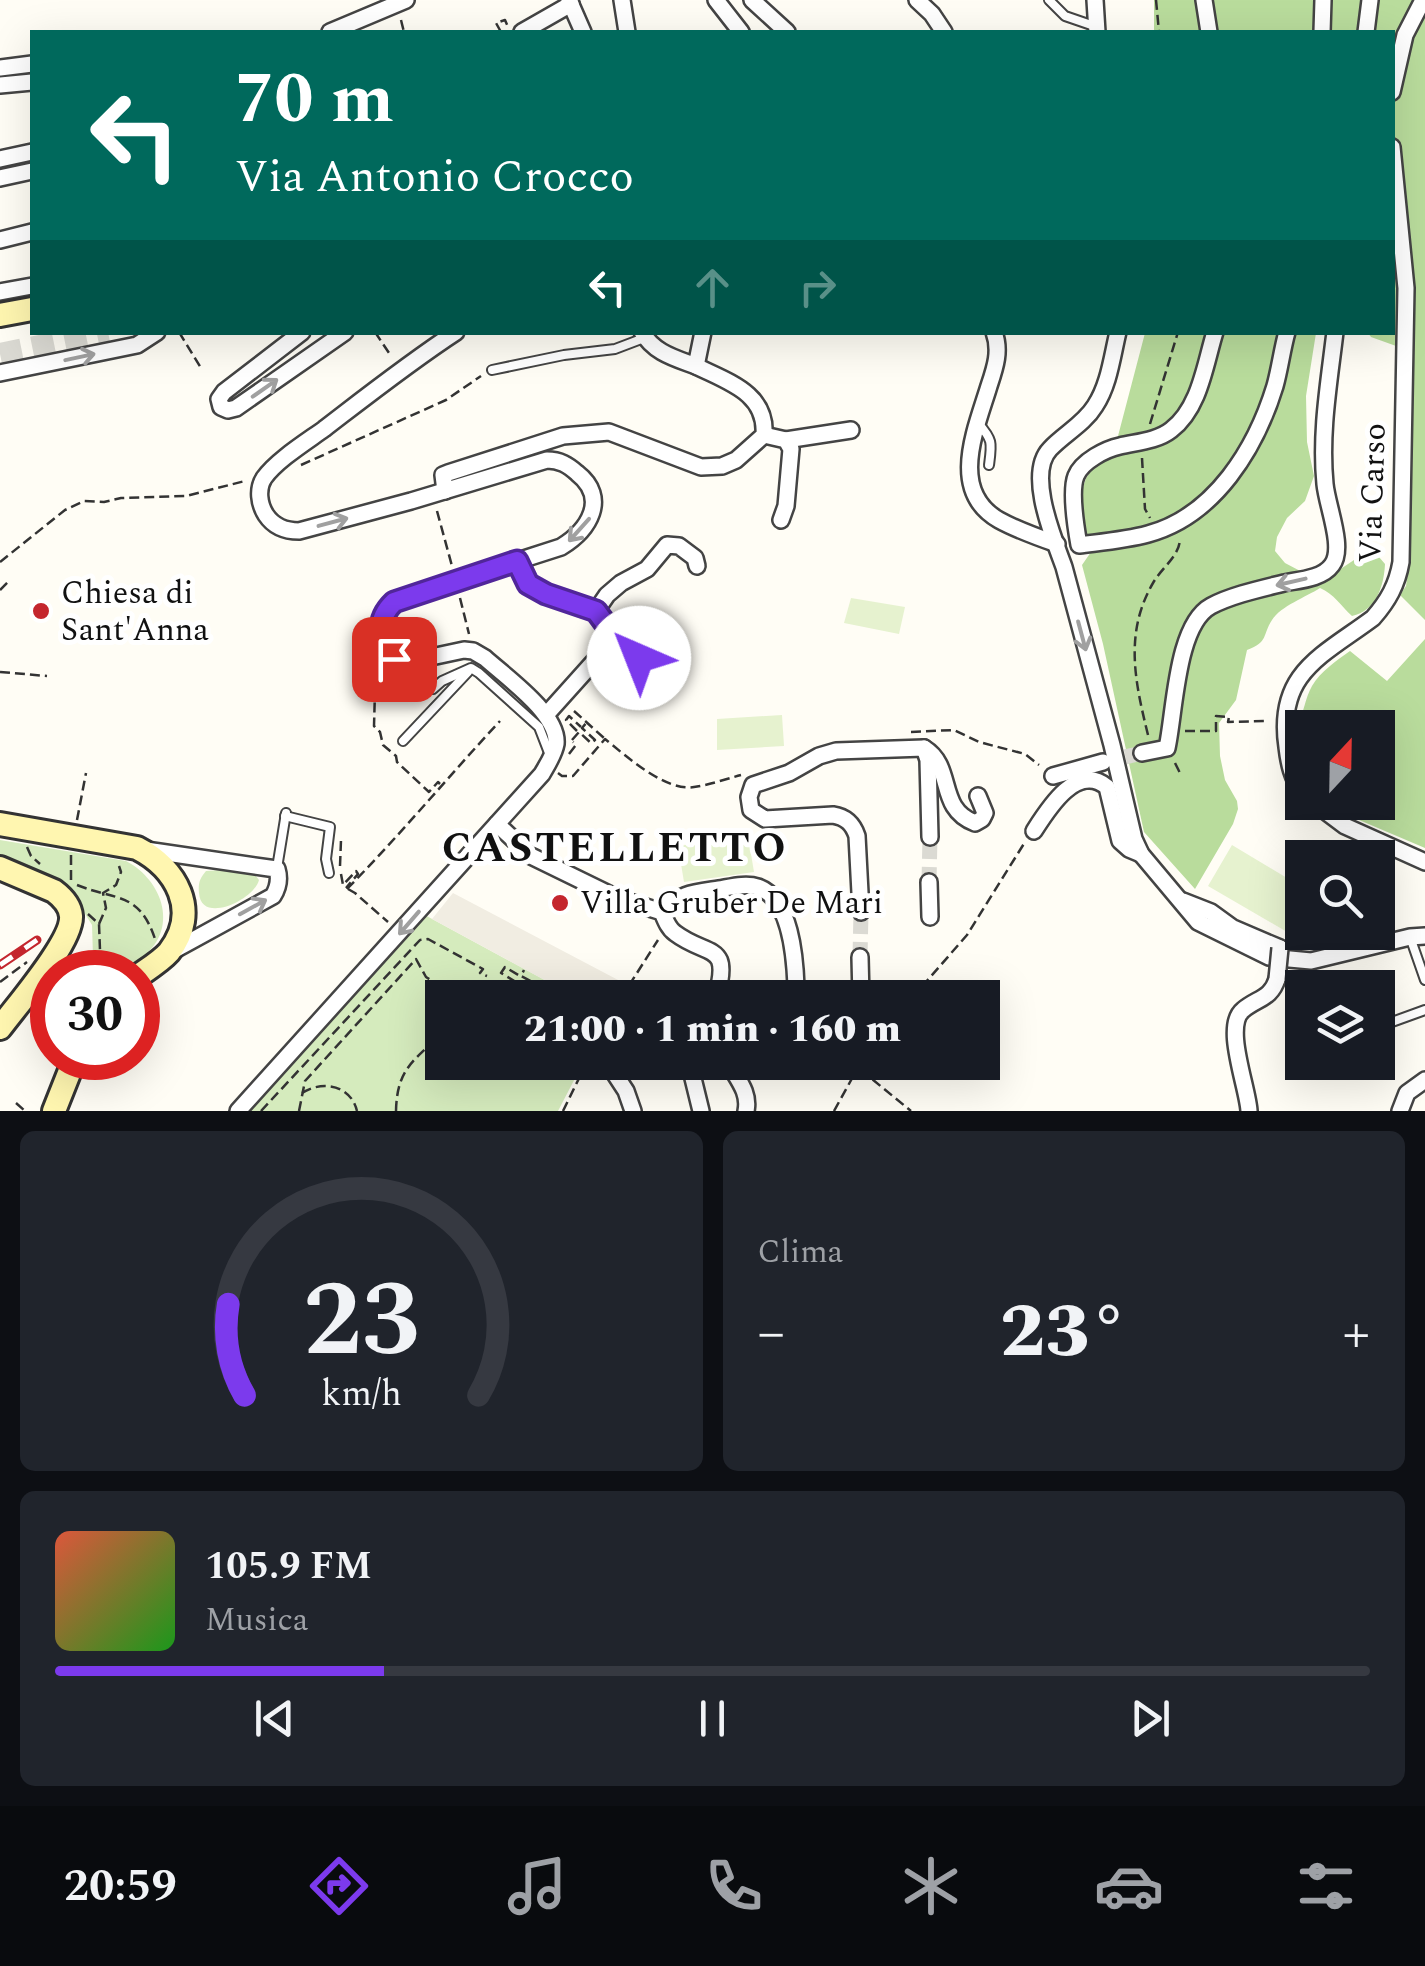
<!DOCTYPE html>
<html lang="it">
<head>
<meta charset="utf-8">
<style>
  body { margin:0; font-family:Spectral,serif; background:#20242c; color:#f1f3f6; height:100vh; display:flex; flex-direction:column; font-size:38px; white-space:nowrap }
  * { box-sizing:border-box; margin:0 }
  p { font-size:32px; color:#9ea1a6 }
  .icon { flex:none; width:55px; height:55px; fill:none; stroke:currentColor; stroke-width:2; stroke-linecap:round; stroke-linejoin:round }
  .map { position:relative; height:1111px; overflow:hidden }
  .details { display:flex; flex-direction:column; gap:20px; padding:20px; background:#0d0f14; flex:1 }
  .details>* { flex:none }
  .top-card { position:absolute; left:30px; top:30px; width:1365px; height:305px; border-radius:0px; box-shadow:0 10px 40px #0002; background:#00695c; color:#fff; overflow:hidden }
  .needle { width:65px; rotate:22deg }
  .controls { position:absolute; left:1285px; top:710px; display:grid; gap:20px }
  .controls a { display:grid; place-items:center; width:110px; height:110px; border-radius:0px; background:#171b24; box-shadow:0 10px 40px #0002; font-size:50px }
  .speed { position:absolute; left:30px; top:950px; display:flex; gap:20px; font-size:50px; font-weight:700; text-align:center }
  .speed>* { display:grid; place-content:center; width:130px; height:130px; border-radius:50%; background:#171b24; box-shadow:0 10px 40px #0002; line-height:1 }
  .speed .limit { border:15px solid #d22; background:#fff; color:#111 }
  .pin { position:absolute; display:grid; place-items:center; width:85px; height:85px; color:#fff; margin:-42px; border-radius:20px; box-shadow:0 5px 15px #0006 }
  .me { position:absolute; width:110px; margin:-55px; rotate:316deg; stroke-linejoin:round; filter:drop-shadow(0 0 8px #0008) }
  .turn { display:flex; align-items:center; gap:35px; height:210px; padding:0 40px; font-size:45px }
  .turn .icon { width:130px; height:130px; stroke-width:2.5 }
  .turn b { display:block; font-size:70px; line-height:85px }
  .lanes { display:flex; align-items:center; height:95px; padding:0 40px; background:#0003; justify-content:center; gap:50px; direction:ltr }
  .lanes .off { opacity:.35 }
  .big { font-size:75px; font-weight:800; line-height:1.1 }
  .details .card { flex:1; display:flex; flex-direction:column; justify-content:center; gap:15px; min-width:0; padding:0 35px; border-radius:15px; background:#20242c }
  .details .dial { align-items:center; gap:0 }
  .dial svg { height:260px; overflow:visible; fill:none; stroke:#363941; stroke-width:7; stroke-linecap:round; text-anchor:middle }
  .dial text { fill:#f1f3f6; stroke:none }
  .song { display:flex; align-items:center; gap:30px }
  .cover { width:120px; height:120px; border-radius:15px; background:linear-gradient(135deg,hsl(10 70% 55%),hsl(120 70% 35%)) }
  .played { height:10px; border-radius:5px; background:linear-gradient(90deg,#7c3aed 25%,#363941 25%) }
  .keys { display:flex; justify-content:space-around; direction:ltr }
  .heat { display:flex; justify-content:space-between; align-items:center; font-size:55px; direction:ltr }
  .details .tiles { flex:1; display:grid; gap:20px; grid-template-columns:1fr 1fr }
  .card:last-child { grid-column:span 2 }
  .trip { position:absolute; left:425px; top:980px; width:575px; height:100px; border-radius:0px; background:#171b24; box-shadow:0 10px 40px #0002; font-weight:800; line-height:100px; text-align:center }
  .dock { display:flex; height:160px; justify-content:space-around; align-items:center; background:#090b0e; color:#9ea1a6 }
  .dock .icon { width:70px; height:70px }
  .dock .selected { color:#7c3aed }
  .dock b { font-size:45px; color:#f1f3f6 }
  .map>svg:first-child { display:block }
  .green { fill:#d5ebbd }
  .forest { fill:#b9dc9c }
  .pitch { fill:#e6f2cf }
  .plaza { fill:#f1ede2 }
  .lines { fill:none; stroke-linecap:round; stroke-linejoin:round }
  .street-tunnel { stroke:#dbdad3; stroke-width:15; stroke-dasharray:15 8; stroke-linecap:butt }
  .secondary-tunnel { stroke:#dbdad3; stroke-width:22; stroke-dasharray:22 11; stroke-linecap:butt }
  .lane-casing { stroke:#444; stroke-width:12 }
  .street-casing { stroke:#444; stroke-width:20 }
  .secondary-casing { stroke:#333; stroke-width:28 }
  .path { stroke:#333; stroke-width:2.5; stroke-dasharray:10 5; stroke-linecap:butt }
  .lane { stroke:#fff; stroke-width:8 }
  .street { stroke:#fff; stroke-width:15 }
  .secondary { stroke:#fff6b0; stroke-width:22 }
  .rail-casing { stroke:#c4262e; stroke-width:9 }
  .rail { stroke:#fff; stroke-width:5; stroke-dasharray:15; stroke-linecap:butt }
  .street-bridge-casing { stroke:#444; stroke-width:20; stroke-linecap:butt }
  .street-bridge { stroke:#fff; stroke-width:15 }
  .oneway { stroke:#a0a0a0 }
  .route-casing { stroke:#51269a; stroke-width:25 }
  .route { stroke:#7c3aed; stroke-width:18 }
  .poi-dot { fill:#c4262e; stroke:#fff; stroke-width:4 }
  .labels { text-anchor:middle; dominant-baseline:central; stroke-width:10; stroke-linejoin:round; paint-order:stroke }
  .street-label { font-size:32px; fill:#111; stroke:#fff }
  .poi-label { font-size:32px; fill:#111; stroke:#fff; text-anchor:start }
  .district-label { font-size:42px; font-weight:bold; letter-spacing:2.5px; fill:#111; stroke:#fff }
</style>
</head>
<body>
<div class="map">
<svg width="1425" height="1111" viewBox="0 0 1425 1111">
  <rect width="100%" height="100%" fill="#fffdf5"/>
  <g class="green">
    <path d="M0,840L126,861C164,881 180,931 140,959C135,963 127,971 121,972C112,975 98,972 88,972L93,956L92,925L72,893L0,859Z"/>
    <path d="M223,870L255,875L259,880C254,900 201,925 199,893C198,883 200,878 206,871Z"/>
    <path d="M423,914L576,997L442,998V1062L583,1063L558,1111H247Z"/>
  </g>
  <g class="forest">
    <path d="M1154,0H1425V620L1400,595L1406,586L1410,556V351L1371,337L1368,333L1392,332V32H1154Z"/>
    <path d="M1145,333H1316L1306,396L1307,442L1314,476L1305,501L1287,518L1277,537L1275,551L1285,563L1304,573L1339,570L1357,558L1379,557L1385,564C1384,586 1376,611 1352,616C1341,606 1334,594 1320,588C1306,597 1281,606 1272,620C1262,635 1269,642 1247,650L1236,700L1219,723L1220,756L1225,780L1237,801L1238,809L1233,824L1195,889L1144,832L1103,644L1082,565L1091,552C1084,532 1077,501 1085,481C1090,468 1110,451 1118,436Z"/>
    <path d="M1425,639V848L1345,814L1353,803L1378,802V728L1317,727L1315,723L1297,726C1304,713 1305,698 1312,686C1321,671 1336,661 1350,651L1387,681Z"/>
  </g>
  <g class="pitch">
    <path d="M851,598L905,607L899,634L844,623Z"/>
    <path d="M782,715L784,746L717,750V719Z"/>
    <path d="M748,836L754,872L684,882L678,846Z"/>
    <path d="M1232,845L1302,887V932L1312,933L1306,943L1208,886Z"/>
  </g>
  <path class="plaza" d="M453,893L620,981L612,997H576L432,919Z"/>
  <g class="lines">
    <g class="street-tunnel">
      <path d="M1103,762L1142,753"/>
      <path d="M929,882L930,837"/>
      <path d="M860,957L861,912"/>
    </g>
    <path class="secondary-tunnel" d="M0,354L108,332"/>
    <g class="lane-casing">
      <g id="lane">
        <path d="M1049,0L1065,16L1097,27"/>
        <path d="M492,370L564,355L615,349L644,338"/>
        <path d="M978,423C993,440 992,443 989,465"/>
        <path d="M433,689L442,681L471,668L479,673L539,727L551,758"/>
        <path d="M403,741L468,672"/>
        <path d="M285,816L330,827L326,859L329,873"/>
        <path d="M277,868L286,813"/>
        <path d="M1410,937L1425,980"/>
        <path d="M1378,1027L1425,1010"/>
      </g>
    </g>
    <g class="street-casing">
      <g id="street">
        <path d="M569,0L583,32"/>
        <path d="M622,0L627,32"/>
        <path d="M716,0L741,32"/>
        <path d="M752,0L787,32"/>
        <path d="M917,0L932,14L944,32"/>
        <path d="M1095,0L1097,32"/>
        <path d="M1204,0L1209,32"/>
        <path d="M330,32L406,0"/>
        <path d="M522,32L571,4"/>
        <path d="M1322,32L1323,0"/>
        <path d="M1366,32L1370,0"/>
        <path d="M0,68L32,64"/>
        <path d="M0,85L32,82"/>
        <path d="M1392,92L1405,35L1423,0"/>
        <path d="M0,159L32,152"/>
        <path d="M0,178L32,171"/>
        <path d="M0,240L32,232"/>
        <path d="M0,292L32,286"/>
        <path d="M302,332L224,392L219,399L221,407L228,410L236,408L345,332"/>
        <path d="M642,332C654,353 675,358 696,366L703,332"/>
        <path d="M994,332C1001,351 995,368 989,386C976,429 948,491 999,520C1017,530 1037,537 1057,544"/>
        <path d="M1118,332C1112,357 1109,385 1095,406C1084,424 1064,434 1050,449C1026,474 1054,539 1064,567L1112,745L1134,839L1141,854L1198,922L1269,957L1311,961L1410,937L1425,936"/>
        <path d="M1215,332C1205,364 1200,408 1171,430C1157,441 1137,442 1120,446C1106,449 1082,461 1076,476C1070,491 1076,528 1079,545C1102,542 1126,540 1148,534C1215,516 1256,448 1275,386C1280,368 1282,350 1287,332"/>
        <path d="M0,373L137,345L157,332"/>
        <path d="M764,435L786,440L791,449L786,506L781,520"/>
        <path d="M786,440L851,430"/>
        <path d="M445,491L443,475L448,473L563,436L609,432L701,467L722,466L736,460L764,435C767,393 728,382 696,366"/>
        <path d="M517,561L528,585L546,594L596,611L616,637L662,677"/>
        <path d="M596,611L607,595L621,583L647,569L667,545L679,546L695,558L697,566"/>
        <path d="M546,715L616,637"/>
        <path d="M924,748L928,760L930,837"/>
        <path d="M1142,753L1167,748C1175,712 1176,625 1211,606C1232,595 1260,589 1284,583C1299,580 1322,579 1332,565C1345,548 1327,506 1325,484C1320,433 1329,383 1335,332"/>
        <path d="M1053,776L1103,762"/>
        <path d="M1302,792C1292,778 1289,764 1287,747C1276,673 1322,656 1373,618C1388,601 1397,585 1401,562L1406,288L1392,147"/>
        <path d="M1313,802L1345,826L1425,862"/>
        <path d="M497,824L531,856L617,898L662,912C665,919 668,928 675,933C708,958 732,941 716,998"/>
        <path d="M1034,831C1048,809 1077,762 1107,787L1120,841L1129,849L1141,854"/>
        <path d="M146,850L269,868L277,869C280,879 278,888 273,896L171,952"/>
        <path d="M929,882L930,917"/>
        <path d="M1183,901L1211,912L1233,928L1280,948"/>
        <path d="M662,912C681,893 692,893 719,889C731,887 746,883 758,887C791,899 795,958 796,987"/>
        <path d="M861,912L857,836C853,824 846,817 833,815L765,819L751,810L749,797L753,785L789,773L819,756L836,751L924,748C955,767 936,808 975,823L982,819L985,813L978,796"/>
        <path d="M860,957L861,998"/>
        <path d="M607,1062L626,1091L633,1111"/>
        <path d="M689,1062L701,1111"/>
        <path d="M728,1062C737,1079 750,1092 746,1111"/>
        <path d="M238,1111L542,774C547,765 554,755 556,744C559,714 506,677 485,658L473,651L464,650L403,663C371,650 373,612 403,598L561,547C589,530 609,498 577,473C568,465 560,460 547,460L411,501L299,531C285,531 274,527 266,515C259,504 257,489 264,478C277,460 306,442 324,429C367,396 410,362 456,332"/>
        <path d="M1249,1111C1248,1088 1223,1026 1243,1010C1257,998 1271,999 1277,979"/>
        <path d="M1400,1111L1407,1093L1425,1080"/>
      </g>
    </g>
    <g class="secondary-casing">
      <g id="secondary">
        <path d="M0,315L32,309"/>
        <path d="M0,824L137,848C176,868 201,911 169,952C161,961 148,969 138,976"/>
        <path d="M0,868L54,891C62,897 70,905 71,916C73,941 17,1005 0,1028"/>
        <path d="M54,1111L75,1058"/>
      </g>
    </g>
    <g class="path">
      <path d="M1156,0L1159,32"/>
      <path d="M401,20L404,32"/>
      <path d="M501,32L496,23L505,20L508,27"/>
      <path d="M179,332L201,368"/>
      <path d="M375,332L391,356"/>
      <path d="M1150,424L1178,332"/>
      <path d="M1142,458L1145,509L1150,518"/>
      <path d="M301,465L446,400L481,376"/>
      <path d="M437,511L452,566"/>
      <path d="M0,562L65,510L84,501L104,502L121,498L186,496L245,481"/>
      <path d="M0,590L8,582"/>
      <path d="M460,598L469,634"/>
      <path d="M0,672L47,676"/>
      <path d="M403,678V682L375,691L374,726L380,732L383,745L396,756L397,762L429,792L438,782L440,784"/>
      <path d="M574,711L604,738"/>
      <path d="M577,731L566,720L569,716L581,727"/>
      <path d="M1185,731H1216V716L1229,717L1228,722L1268,721"/>
      <path d="M911,732L954,730L979,742L1025,754L1039,765"/>
      <path d="M1148,735C1135,682 1124,633 1153,583C1162,567 1180,556 1180,538"/>
      <path d="M572,740L579,732L591,743L595,740L582,728L587,722"/>
      <path d="M569,754L576,745L573,742"/>
      <path d="M1175,763L1181,775"/>
      <path d="M558,773L562,776H573L605,739C626,756 666,792 694,787C709,785 726,779 741,775"/>
      <path d="M77,820L86,773"/>
      <path d="M27,847L31,856L40,864"/>
      <path d="M71,855V882"/>
      <path d="M340,866L341,840"/>
      <path d="M341,874L343,885L356,871L358,874L346,888"/>
      <path d="M77,885C116,901 139,891 155,939"/>
      <path d="M347,889C400,835 448,777 500,721"/>
      <path d="M348,889L355,893L388,922"/>
      <path d="M88,914L99,924L100,950L96,972"/>
      <path d="M99,924L106,908L103,893L116,885L121,872L119,866"/>
      <path d="M0,982L27,962"/>
      <path d="M516,982L501,973L505,967L520,976"/>
      <path d="M513,991L517,983L535,992L538,985L521,976L524,970"/>
      <path d="M621,998L658,940"/>
      <path d="M912,998L967,935L1025,842"/>
      <path d="M34,1016L43,1017L52,1014"/>
      <path d="M861,1070L911,1111"/>
      <path d="M635,1078C647,1066 657,1064 673,1070"/>
      <path d="M302,1093C322,1080 351,1085 357,1111"/>
      <path d="M16,1103L25,1111"/>
      <path d="M261,1111L420,940L428,939L483,969L480,973L487,976"/>
      <path d="M299,1111L305,1081L416,959L426,977L458,998"/>
      <path d="M396,1111C397,1068 414,1061 442,1033"/>
      <path d="M563,1111L587,1062"/>
      <path d="M834,1111L855,1073L868,1062"/>
    </g>
    <use href="#lane" class="lane"/>
    <use href="#street" class="street"/>
    <use href="#secondary" class="secondary"/>
    <g class="rail-casing">
      <path id="rail" d="M0,965L37,940"/>
    </g>
    <use href="#rail" class="rail"/>
    <g class="street-bridge-casing">
      <path id="street-bridge" d="M1277,979L1280,948"/>
    </g>
    <use href="#street-bridge" class="street-bridge"/>
  </g>
  <defs><path id="oneway-shaft" d="M-6 0H5M1.5-3L5.5 0L1.5 3" fill="none" stroke-width="1.6" stroke-linecap="round" stroke-linejoin="round" transform="scale(2.5)"/></defs>
  <g class="oneway">
    <use href="#oneway-shaft" transform="translate(80 357) rotate(-12)"/>
    <use href="#oneway-shaft" transform="translate(265 388) rotate(-35)"/>
    <use href="#oneway-shaft" transform="translate(333 522) rotate(-15)"/>
    <use href="#oneway-shaft" transform="translate(579 530) rotate(132)"/>
    <use href="#oneway-shaft" transform="translate(1291 582) rotate(167)"/>
    <use href="#oneway-shaft" transform="translate(1082 636) rotate(75)"/>
    <use href="#oneway-shaft" transform="translate(253 907) rotate(-29)"/>
    <use href="#oneway-shaft" transform="translate(409 923) rotate(131)"/>
  </g>
  <g class="lines">
    <g class="route-casing">
      <path id="route" d="M394,659C377,642 376,619 394,602L517,561L528,584L546,594L596,611L616,638L639,658"/>
    </g>
    <use href="#route" class="route"/>
  </g>
  <g class="poi-dot">
    <circle cx="41" cy="611" r="10"/>
    <circle cx="560" cy="903" r="10"/>
  </g>
  <g class="labels">
    <g class="street-label">
      <text transform="translate(1373 493) rotate(-88)">Via Carso</text>
    </g>
    <g class="poi-label">
      <text x="61" y="593">Chiesa di<tspan x="61" dy="37">Sant'Anna</tspan></text>
      <text x="580" y="903">Villa Gruber De Mari</text>
    </g>
    <g class="district-label">
      <text x="615" y="848">CASTELLETTO</text>
    </g>
  </g>
</svg>
<div class="controls">
<a><svg class="needle" viewBox="-14 -14 28 28"><path d="M0-13l5 13h-10z" fill="#e53935"/><path d="M0 13l5-13h-10z" fill="#9ea1a6"/></svg></a>
<a><svg class="icon" aria-label="search" viewBox="0 0 24 24"><circle cx="10" cy="10" r="6"/><path d="M15 15l6 6"/></svg></a>
<a><svg class="icon" aria-label="layers" viewBox="0 0 24 24"><path d="M12 4l9 5-9 5-9-5zM3 14l9 5 9-5"/></svg></a>
</div>
<div class="speed"><div class="limit">30</div></div>
<div class="pin" style="left:394px;top:659px;background:#d93025"><svg class="icon" aria-label="arrive" viewBox="0 0 24 24"><path d="M6 21V4h12l-3 4 3 4H6"/></svg></div>
<svg class="me" style="left:639px;top:658px" viewBox="-20 -20 40 40"><circle r="19" fill="#fff"/><path d="M0-13L10 11 0 6-10 11z" fill="#7c3aed"/></svg>
<div class="trip">21:00 · 1 min · 160 m</div>
<div class="top-card">
<div class="turn"><svg class="icon" aria-label="left" viewBox="0 0 24 24"><path d="M17 20v-9H6M10 6l-5 5 5 5"/></svg><div><b>70 m</b>Via Antonio Crocco</div></div>
<div class="lanes"><svg class="icon" aria-label="left" viewBox="0 0 24 24"><path d="M17 20v-9H6M10 6l-5 5 5 5"/></svg><svg class="icon off" aria-label="ahead" viewBox="0 0 24 24"><path d="M12 20V5M6 11l6-6 6 6"/></svg><svg class="icon off" aria-label="right" viewBox="0 0 24 24"><path d="M7 20v-9h11M14 6l5 5-5 5"/></svg></div>
</div>
</div>
<section class="details">
<div class="tiles">
<div class="card dial"><svg viewBox="0 0 100 80">
<path d="M14 69A42 42 0 1 1 86 69"/>
<path d="M14 69A42 42 0 0 1 9 41" stroke="#7c3aed"/>
<text x="50" y="56" font-size="32" font-weight="700">23</text>
<text x="50" y="72" font-size="11">km/h</text>
</svg></div>
<div class="card"><p>Clima</p>
<div class="heat"><a>−</a><b class="big">23°</b><a>+</a></div>
</div>
<div class="card">
<div class="song"><i class="cover"></i><div><b>105.9 FM</b><p>Musica</p></div></div>
<div class="played"></div>
<div class="keys"><svg class="icon" aria-label="previous" viewBox="0 0 24 24"><path d="M18 5L8 12l10 7zM5 5v14"/></svg><svg class="icon" aria-label="pause" viewBox="0 0 24 24"><path d="M8 5v14M16 5v14"/></svg><svg class="icon" aria-label="next" viewBox="0 0 24 24"><path d="M6 5l10 7-10 7zM19 5v14"/></svg></div>
</div>
</div>
</section>
<nav class="dock">
<b>20:59</b>
<svg class="icon selected" aria-label="directions" viewBox="0 0 24 24"><path d="M12 3l9 9-9 9-9-9zM9 14v-3h6M13 9l2 2-2 2"/></svg>
<svg class="icon" aria-label="music" viewBox="0 0 24 24"><path d="M9 18V5l10-2v13"/><circle cx="6" cy="18" r="3"/><circle cx="16" cy="16" r="3"/></svg>
<svg class="icon" aria-label="phone" viewBox="0 0 24 24"><path d="M5 4h4l2 5-3 2q2 4 5 5l2-3 5 2v4C11 20 4 13 5 4z"/></svg>
<svg class="icon" aria-label="climate" viewBox="0 0 24 24"><path d="M12 3v18M4 7l16 10M4 17L20 7"/></svg>
<svg class="icon" aria-label="car" viewBox="0 0 24 24"><path d="M5 17H2v-5l4-1 3-4h7l3 4 3 1v5h-3M9 17h6M6 11h13"/><circle cx="7" cy="17" r="2"/><circle cx="17" cy="17" r="2"/></svg>
<svg class="icon" aria-label="filters" viewBox="0 0 24 24"><path d="M4 7h16M4 17h16"/><circle cx="9" cy="7" r="2"/><circle cx="15" cy="17" r="2"/></svg>
</nav>
</body>
</html>
